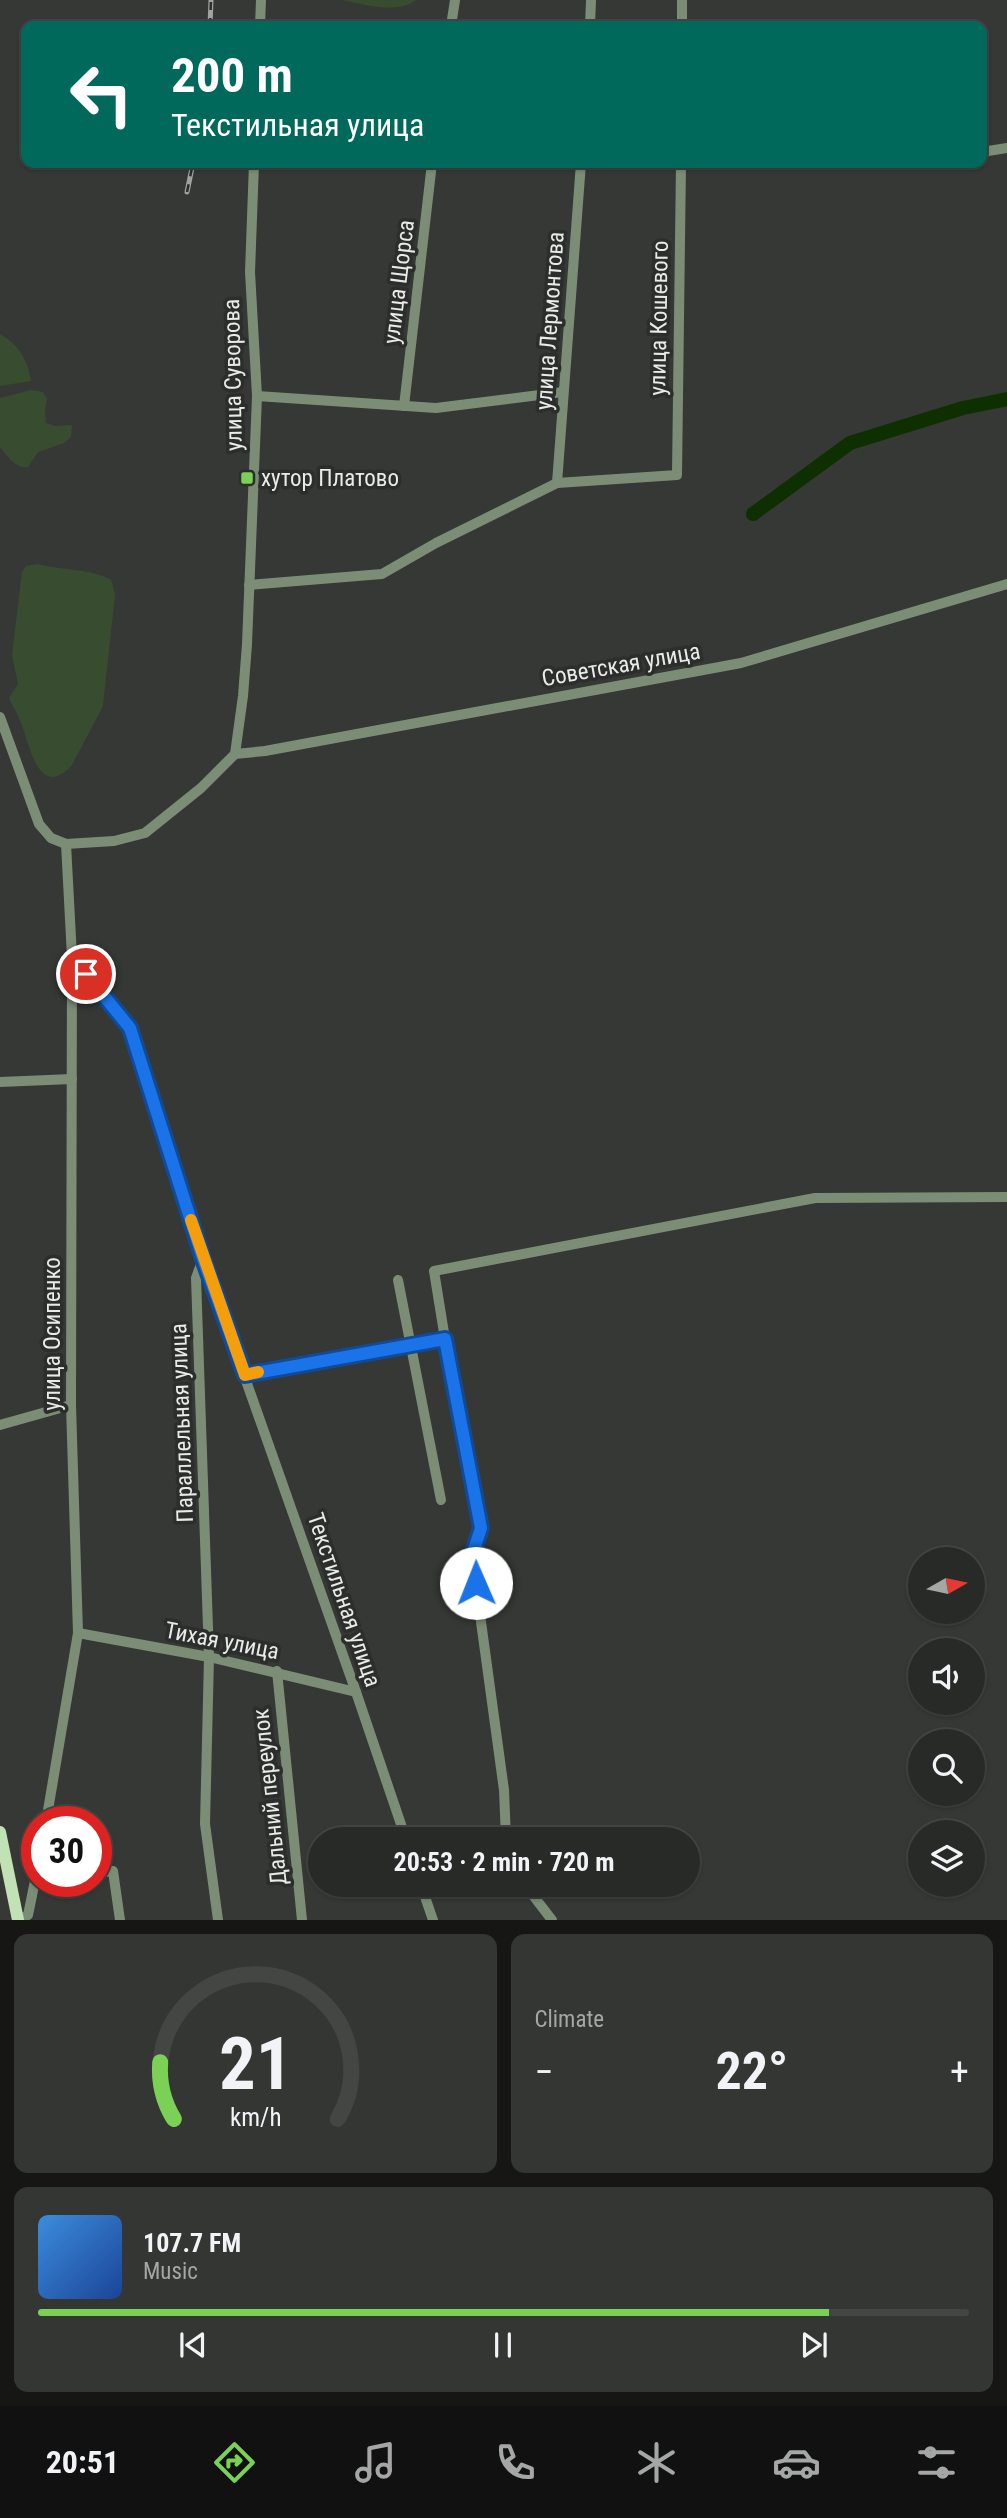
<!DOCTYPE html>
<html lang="en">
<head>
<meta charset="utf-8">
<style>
  body { margin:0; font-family:"Roboto Condensed",sans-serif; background:#343633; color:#f1f3f6; height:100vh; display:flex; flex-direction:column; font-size:26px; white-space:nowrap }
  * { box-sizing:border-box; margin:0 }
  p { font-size:23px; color:#a5a7a7 }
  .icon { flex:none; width:38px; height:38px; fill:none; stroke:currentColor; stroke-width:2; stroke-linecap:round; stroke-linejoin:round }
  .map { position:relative; height:1920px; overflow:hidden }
  .drawer { display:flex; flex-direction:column; gap:14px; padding:14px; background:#161715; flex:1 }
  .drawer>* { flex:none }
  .guide { position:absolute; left:21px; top:21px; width:966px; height:147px; border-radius:14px; box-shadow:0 2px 5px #0004,0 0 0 2px #444644; background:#00695c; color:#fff; overflow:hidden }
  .needle { width:46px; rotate:81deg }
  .controls { position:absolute; left:908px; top:1547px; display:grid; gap:14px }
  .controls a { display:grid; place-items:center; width:77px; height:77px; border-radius:50%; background:#282a27; box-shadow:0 2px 5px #0004,0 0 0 2px #444644; font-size:35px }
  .speed { position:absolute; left:21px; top:1806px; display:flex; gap:14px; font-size:35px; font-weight:700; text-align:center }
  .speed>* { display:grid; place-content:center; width:91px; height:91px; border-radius:50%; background:#282a27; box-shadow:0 2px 5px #0004,0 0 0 2px #444644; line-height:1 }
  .speed .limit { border:10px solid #d22; background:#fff; color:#111 }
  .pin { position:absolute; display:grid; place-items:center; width:60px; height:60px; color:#fff; margin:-30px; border:4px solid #fff; border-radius:50%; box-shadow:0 2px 7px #0007 }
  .me { position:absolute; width:77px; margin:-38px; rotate:359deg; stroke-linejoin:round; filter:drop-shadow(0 0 5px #0008) }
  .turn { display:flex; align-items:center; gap:24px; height:147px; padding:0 35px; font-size:32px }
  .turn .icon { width:91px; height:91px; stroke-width:2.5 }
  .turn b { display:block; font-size:49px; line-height:60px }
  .big { font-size:52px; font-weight:700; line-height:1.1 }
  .drawer .widget { flex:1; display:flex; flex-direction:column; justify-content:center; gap:10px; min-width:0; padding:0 24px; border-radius:14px; background:#343633 }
  .drawer .dial { align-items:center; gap:0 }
  .dial svg { height:182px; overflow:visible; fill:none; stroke:#444644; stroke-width:7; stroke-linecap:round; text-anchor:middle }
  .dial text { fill:#f1f3f6; stroke:none }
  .song { display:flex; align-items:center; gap:21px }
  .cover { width:84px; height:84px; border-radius:10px; background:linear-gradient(135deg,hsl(210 70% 55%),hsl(220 70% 35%)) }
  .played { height:7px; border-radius:4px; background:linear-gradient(90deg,#7bd155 85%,#444644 85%) }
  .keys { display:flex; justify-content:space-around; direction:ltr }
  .heat { display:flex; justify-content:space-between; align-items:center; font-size:38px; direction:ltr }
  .drawer .tiles { flex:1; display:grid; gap:14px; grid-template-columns:1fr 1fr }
  .widget:last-child { grid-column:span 2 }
  .trip { position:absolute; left:308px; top:1827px; width:392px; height:70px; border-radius:35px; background:#282a27; box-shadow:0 2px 5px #0004,0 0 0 2px #444644; font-weight:700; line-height:70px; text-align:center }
  .menu { display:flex; height:112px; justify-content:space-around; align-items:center; background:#101110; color:#a5a7a7 }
  .menu .icon { width:49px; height:49px }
  .menu .current { color:#7bd155 }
  .menu b { font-size:32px; color:#f1f3f6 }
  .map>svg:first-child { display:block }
  .green { fill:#384d30 }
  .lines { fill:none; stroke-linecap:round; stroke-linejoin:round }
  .river { stroke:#0e2f00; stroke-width:14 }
  .minor { stroke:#7c8d76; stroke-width:10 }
  .major { stroke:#c1e2b4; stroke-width:12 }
  .rail-casing { stroke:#a0a39f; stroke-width:5 }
  .rail { stroke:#2b2e2a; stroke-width:2.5; stroke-dasharray:8; stroke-linecap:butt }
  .route-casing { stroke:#114b97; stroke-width:18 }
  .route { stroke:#1a73e8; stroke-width:12 }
  .slow { stroke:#f59e0b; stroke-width:12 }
  .poi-dot { fill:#7bd155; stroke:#2b2e2a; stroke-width:2.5 }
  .labels { text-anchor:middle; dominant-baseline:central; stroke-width:7; stroke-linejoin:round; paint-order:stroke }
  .street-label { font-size:23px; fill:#e9ebe8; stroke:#2b2e2a }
  .poi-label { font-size:23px; fill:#e9ebe8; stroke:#2b2e2a; text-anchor:start }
</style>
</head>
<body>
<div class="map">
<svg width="1007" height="1920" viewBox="0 0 1007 1920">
  <rect width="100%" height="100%" fill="#353834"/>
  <g class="green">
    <path d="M341,0H416C395,15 365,4 341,0Z"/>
    <path d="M0,334C18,344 28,360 31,381L0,386Z"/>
    <path d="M31,390L43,392L47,399L45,409L46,423L55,426L72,425L71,437L64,443L38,452L28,467C16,469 7,456 0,447V398Z"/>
    <path d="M38,564C59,570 94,569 111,580L115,594L103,706L72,765C39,801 30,746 21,723C18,714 13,707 9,698L18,684L12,655L22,572L26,566Z"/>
  </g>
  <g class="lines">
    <path class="river" d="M753,514L850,443L963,408L1007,399"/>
    <g class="minor">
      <path d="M260,26L261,0"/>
      <path d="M451,26L455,0"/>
      <path d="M590,26L591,0"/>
      <path d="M682,26V0"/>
      <path d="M982,152L1007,148"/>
      <path d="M257,396L436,408L563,392"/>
      <path d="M404,406L432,163"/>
      <path d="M557,483L581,163"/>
      <path d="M249,585L382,574L436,543L557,483L677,475L681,163"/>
      <path d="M0,717L39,824L51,838L66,844L114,841L145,833L201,788L235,754L243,696L247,644L257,396L250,272L254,163"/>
      <path d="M235,754L265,751L741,663L1007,584"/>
      <path d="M72,957L130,1028L203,1259L356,1692L406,1839"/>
      <path d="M0,1082L72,1079"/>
      <path d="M203,1259L196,1278L209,1657L205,1824L218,1920"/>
      <path d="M398,1280L441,1500"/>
      <path d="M245,1375L445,1339"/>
      <path d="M0,1425L71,1405"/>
      <path d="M78,1633L209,1657L356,1692"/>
      <path d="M277,1671L302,1920"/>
      <path d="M46,1822L78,1633L71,1405L72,957L66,844"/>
      <path d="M506,1839L504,1790L472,1556L481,1528L445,1339L434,1271L815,1198L1007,1197"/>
      <path d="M96,1873L113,1871L120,1920"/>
      <path d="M421,1885L433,1920"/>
      <path d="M525,1885L552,1920"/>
      <path d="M19,1920L28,1915L37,1871"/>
    </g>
    <path class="major" d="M0,1832L18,1920"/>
    <g class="rail-casing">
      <g id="rail">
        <path d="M210,26L211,0"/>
        <path d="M187,192L193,163"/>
      </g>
    </g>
    <use href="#rail" class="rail"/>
  </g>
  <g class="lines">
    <g class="route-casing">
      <path id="route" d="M86,974L130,1028L203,1259L245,1375L445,1339L481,1528L472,1556L476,1583"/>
    </g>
    <use href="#route" class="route"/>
    <path class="slow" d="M191,1220L245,1375L258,1372"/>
  </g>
  <rect class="poi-dot" x="240" y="471" width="14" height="14" rx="3.5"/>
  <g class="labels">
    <g class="street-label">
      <text transform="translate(399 282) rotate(-83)">улица Щорса</text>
      <text transform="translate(659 318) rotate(-89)">улица Кошевого</text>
      <text transform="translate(550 321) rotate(-86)">улица Лермонтова</text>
      <text transform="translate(233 375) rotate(-91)">улица Суворова</text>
      <text transform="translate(621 665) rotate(-10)">Советская улица</text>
      <text transform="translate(52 1334) rotate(-90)">улица Осипенко</text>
      <text transform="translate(182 1423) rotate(-92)">Параллельная улица</text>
      <text transform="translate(344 1600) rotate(71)">Текстильная улица</text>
      <text transform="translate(222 1641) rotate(11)">Тихая улица</text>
      <text transform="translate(270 1797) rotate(-96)">Дальний переулок</text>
    </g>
    <g class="poi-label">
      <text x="261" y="478">хутор Платово</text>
    </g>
  </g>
</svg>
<div class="controls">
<a><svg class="needle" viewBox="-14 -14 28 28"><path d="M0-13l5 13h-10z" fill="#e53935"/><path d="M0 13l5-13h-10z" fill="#a5a7a7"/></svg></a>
<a><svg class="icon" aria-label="sound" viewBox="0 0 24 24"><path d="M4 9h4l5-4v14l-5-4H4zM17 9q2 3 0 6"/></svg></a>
<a><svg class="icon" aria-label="search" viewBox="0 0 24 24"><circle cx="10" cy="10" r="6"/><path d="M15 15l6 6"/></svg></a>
<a><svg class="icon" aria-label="layers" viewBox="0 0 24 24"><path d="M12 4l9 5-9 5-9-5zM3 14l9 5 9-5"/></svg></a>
</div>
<div class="speed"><div class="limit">30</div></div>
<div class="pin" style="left:86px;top:974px;background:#d93025"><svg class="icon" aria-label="arrive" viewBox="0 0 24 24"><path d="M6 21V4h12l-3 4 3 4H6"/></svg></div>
<svg class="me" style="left:476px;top:1583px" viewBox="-20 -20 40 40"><circle r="19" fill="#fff"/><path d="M0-13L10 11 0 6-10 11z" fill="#1a73e8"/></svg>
<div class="trip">20:53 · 2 min · 720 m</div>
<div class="guide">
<div class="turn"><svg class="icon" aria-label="left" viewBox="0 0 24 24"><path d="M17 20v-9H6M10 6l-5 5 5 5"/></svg><div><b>200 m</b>Текстильная улица</div></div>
</div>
</div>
<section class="drawer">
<div class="tiles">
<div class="widget dial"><svg viewBox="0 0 100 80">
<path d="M14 69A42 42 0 1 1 86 69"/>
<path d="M14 69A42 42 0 0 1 8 44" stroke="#7bd155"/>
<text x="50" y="56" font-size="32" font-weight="700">21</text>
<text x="50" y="72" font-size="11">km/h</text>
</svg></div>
<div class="widget"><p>Climate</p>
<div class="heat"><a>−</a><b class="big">22°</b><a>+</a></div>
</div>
<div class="widget">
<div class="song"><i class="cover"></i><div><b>107.7 FM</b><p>Music</p></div></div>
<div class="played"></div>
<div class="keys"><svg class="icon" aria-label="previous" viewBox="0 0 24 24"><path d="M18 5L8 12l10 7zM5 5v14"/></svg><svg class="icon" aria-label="pause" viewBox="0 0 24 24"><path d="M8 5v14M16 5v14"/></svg><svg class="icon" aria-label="next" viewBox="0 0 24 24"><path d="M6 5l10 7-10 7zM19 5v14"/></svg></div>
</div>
</div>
</section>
<nav class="menu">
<b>20:51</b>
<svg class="icon current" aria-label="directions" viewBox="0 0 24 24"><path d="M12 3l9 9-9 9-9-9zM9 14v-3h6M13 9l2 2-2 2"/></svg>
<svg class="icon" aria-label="music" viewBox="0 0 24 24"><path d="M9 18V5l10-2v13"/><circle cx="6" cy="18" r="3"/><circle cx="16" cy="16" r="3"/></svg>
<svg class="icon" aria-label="phone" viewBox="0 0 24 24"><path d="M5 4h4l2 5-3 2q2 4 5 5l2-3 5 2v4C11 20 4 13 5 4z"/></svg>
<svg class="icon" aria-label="climate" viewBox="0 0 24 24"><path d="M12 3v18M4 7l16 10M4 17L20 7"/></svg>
<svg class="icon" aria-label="car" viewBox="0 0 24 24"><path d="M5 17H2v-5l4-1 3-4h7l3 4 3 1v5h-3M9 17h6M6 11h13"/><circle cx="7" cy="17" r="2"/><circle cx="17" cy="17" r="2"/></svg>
<svg class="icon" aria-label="filters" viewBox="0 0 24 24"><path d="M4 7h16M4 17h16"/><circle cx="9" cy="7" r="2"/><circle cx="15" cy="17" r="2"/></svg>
</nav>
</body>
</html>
